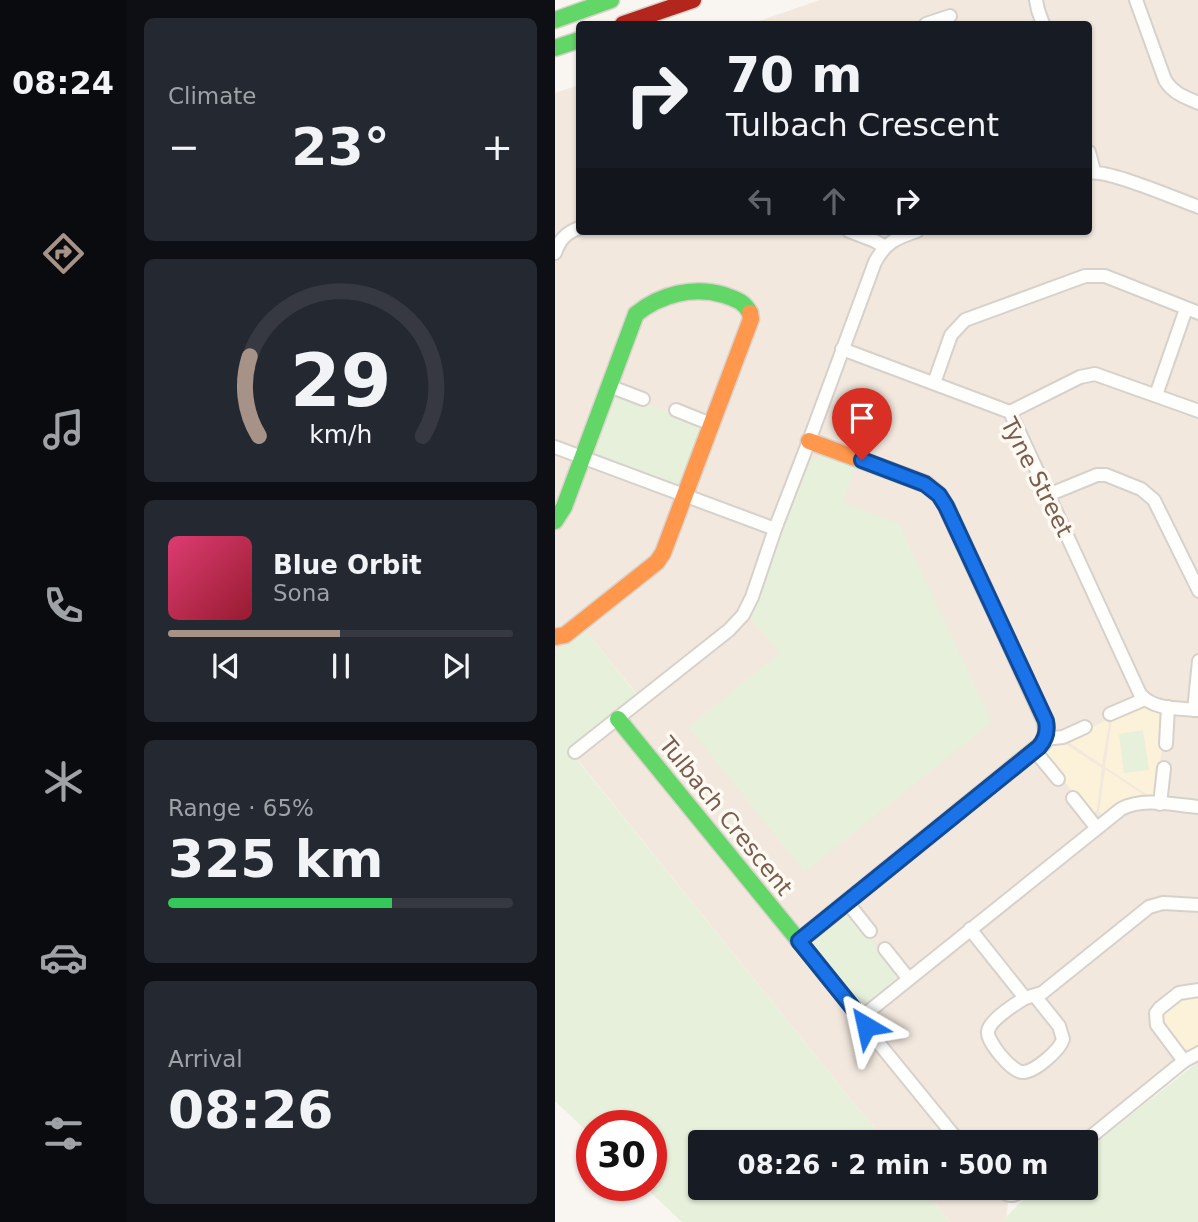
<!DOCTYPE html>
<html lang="en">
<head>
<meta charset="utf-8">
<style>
  body { margin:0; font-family:"DejaVu Sans",sans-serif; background:#242831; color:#f1f3f6; height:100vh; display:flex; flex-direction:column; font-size:26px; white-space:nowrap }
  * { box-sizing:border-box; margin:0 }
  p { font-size:23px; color:#9ea1a6 }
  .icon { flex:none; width:38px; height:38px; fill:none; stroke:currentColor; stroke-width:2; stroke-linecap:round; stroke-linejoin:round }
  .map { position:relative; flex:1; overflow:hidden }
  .sheet { display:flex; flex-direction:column; gap:18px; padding:18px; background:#0d0f14; width:429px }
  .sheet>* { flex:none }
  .top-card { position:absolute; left:21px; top:21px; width:516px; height:214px; border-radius:7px; box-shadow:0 2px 5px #0004; background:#171b24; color:#f1f3f6; overflow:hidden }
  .speed { position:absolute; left:21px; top:1110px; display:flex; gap:14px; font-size:35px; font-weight:700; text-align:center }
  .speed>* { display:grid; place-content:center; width:91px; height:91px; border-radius:50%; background:#171b24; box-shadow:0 2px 5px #0004; line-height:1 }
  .speed .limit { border:10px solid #d22; background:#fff; color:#111 }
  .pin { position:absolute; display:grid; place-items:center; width:60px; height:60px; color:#fff; margin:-72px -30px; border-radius:50% 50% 50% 0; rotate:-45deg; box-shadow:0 0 7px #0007 }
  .pin .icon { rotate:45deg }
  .me { position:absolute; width:77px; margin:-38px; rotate:324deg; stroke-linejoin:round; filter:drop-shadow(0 0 5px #0008) }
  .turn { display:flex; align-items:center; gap:24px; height:147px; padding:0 35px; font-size:32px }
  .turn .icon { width:91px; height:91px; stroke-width:2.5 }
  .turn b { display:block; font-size:49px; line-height:60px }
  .lanes { display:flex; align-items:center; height:66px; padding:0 35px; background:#0003; justify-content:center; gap:35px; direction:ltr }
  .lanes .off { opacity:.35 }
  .big { font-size:52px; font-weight:700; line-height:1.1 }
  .sheet .card { flex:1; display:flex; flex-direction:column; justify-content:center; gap:10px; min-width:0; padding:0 24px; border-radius:10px; background:#242831 }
  .sheet .dial { align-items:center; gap:0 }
  .dial svg { height:182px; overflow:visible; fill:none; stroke:#363941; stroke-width:7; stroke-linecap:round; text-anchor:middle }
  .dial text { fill:#f1f3f6; stroke:none }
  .song { display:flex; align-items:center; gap:21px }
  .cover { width:84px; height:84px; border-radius:10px; background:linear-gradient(135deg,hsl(340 70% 55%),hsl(350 70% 35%)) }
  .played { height:7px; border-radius:4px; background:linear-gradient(90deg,#a69286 50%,#363941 50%) }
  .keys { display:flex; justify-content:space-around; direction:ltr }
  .heat { display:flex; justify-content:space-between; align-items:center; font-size:38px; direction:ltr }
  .charge { height:10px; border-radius:5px; background:linear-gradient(90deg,#34c759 65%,#363941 0) }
  .trip { position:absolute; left:133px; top:1130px; width:410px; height:70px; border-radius:7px; background:#171b24; box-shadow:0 2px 5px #0004; font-weight:700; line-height:70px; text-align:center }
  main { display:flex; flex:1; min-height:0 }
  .tab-bar { display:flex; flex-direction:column; width:126px; justify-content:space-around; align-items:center; background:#090b0e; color:#9ea1a6 }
  .tab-bar .icon { width:49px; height:49px }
  .tab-bar .active { color:#a69286 }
  .tab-bar b { font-size:32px; color:#f1f3f6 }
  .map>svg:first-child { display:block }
  .residential { fill:#f2e8de }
  .green { fill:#e7f0db }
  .sand { fill:#fbf2d9; fill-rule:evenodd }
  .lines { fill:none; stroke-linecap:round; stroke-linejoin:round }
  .street-casing { stroke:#d7d1cb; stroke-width:16 }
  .fast-casing { stroke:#d9d2cb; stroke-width:19 }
  .slow-casing { stroke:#d9d2cb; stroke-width:19 }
  .jam-casing { stroke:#d9d2cb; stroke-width:19 }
  .street { stroke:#fefefd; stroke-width:12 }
  .fast { stroke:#63d668; stroke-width:16 }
  .slow { stroke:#ff974d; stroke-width:16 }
  .jam { stroke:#b3261e; stroke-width:16 }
  .route-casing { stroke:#114b97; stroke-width:18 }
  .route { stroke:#1a73e8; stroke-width:12 }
  .labels { text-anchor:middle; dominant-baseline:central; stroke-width:7; stroke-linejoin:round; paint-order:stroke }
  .street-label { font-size:23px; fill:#7a5c4d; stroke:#fffaf3 }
</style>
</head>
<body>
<main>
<nav class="tab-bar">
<b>08:24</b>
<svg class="icon active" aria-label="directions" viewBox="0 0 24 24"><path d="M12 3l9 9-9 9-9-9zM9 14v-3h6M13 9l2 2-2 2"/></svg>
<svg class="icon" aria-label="music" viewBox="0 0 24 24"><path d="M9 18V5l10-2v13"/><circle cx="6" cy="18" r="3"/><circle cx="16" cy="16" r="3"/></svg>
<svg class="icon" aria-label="phone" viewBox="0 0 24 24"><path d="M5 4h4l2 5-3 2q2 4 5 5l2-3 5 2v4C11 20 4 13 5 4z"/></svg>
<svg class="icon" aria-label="climate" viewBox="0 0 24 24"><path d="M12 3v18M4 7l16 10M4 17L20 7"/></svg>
<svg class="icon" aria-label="car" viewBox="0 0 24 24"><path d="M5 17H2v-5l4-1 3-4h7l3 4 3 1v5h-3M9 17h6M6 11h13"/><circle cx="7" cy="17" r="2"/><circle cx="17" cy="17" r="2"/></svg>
<svg class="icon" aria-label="filters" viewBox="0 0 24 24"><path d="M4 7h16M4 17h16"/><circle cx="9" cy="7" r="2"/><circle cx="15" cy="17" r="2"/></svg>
</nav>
<section class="sheet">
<div class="card"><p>Climate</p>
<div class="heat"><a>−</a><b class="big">23°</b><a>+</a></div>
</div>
<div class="card dial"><svg viewBox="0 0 100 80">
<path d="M14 69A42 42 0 1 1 86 69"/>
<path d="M14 69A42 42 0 0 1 10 34" stroke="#a69286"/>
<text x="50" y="56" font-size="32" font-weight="700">29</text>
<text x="50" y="72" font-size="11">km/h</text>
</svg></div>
<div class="card">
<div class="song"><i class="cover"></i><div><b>Blue Orbit</b><p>Sona</p></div></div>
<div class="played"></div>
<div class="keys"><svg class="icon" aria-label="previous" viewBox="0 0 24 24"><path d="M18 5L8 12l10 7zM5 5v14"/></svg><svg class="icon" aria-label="pause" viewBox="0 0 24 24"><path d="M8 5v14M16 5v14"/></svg><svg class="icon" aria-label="next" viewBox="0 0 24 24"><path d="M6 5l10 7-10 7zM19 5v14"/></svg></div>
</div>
<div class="card"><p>Range · 65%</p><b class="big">325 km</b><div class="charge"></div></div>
<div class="card"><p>Arrival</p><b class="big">08:26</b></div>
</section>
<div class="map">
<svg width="644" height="1222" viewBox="0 0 644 1222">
  <rect width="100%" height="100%" fill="#f9f5f0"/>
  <g class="residential">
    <path d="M265,0H643V1055L529,1143H331L17,753L85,698L30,630L0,653V93L24,85V231H534V24H195Z"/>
    <path d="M368,1188H473L454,1196L451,1218L446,1222H395Z"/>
  </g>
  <g class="green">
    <path d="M57,391L150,426L126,484L119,485L44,457L38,452Z"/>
    <path d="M269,455L301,466L288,502L344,524L437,722L250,872L133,727L225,653L194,617L203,597L253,464L258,458Z"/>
    <path d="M30,630L82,695L14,750L331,1143H145V1188H368L395,1222H127L88,1185H96V1125H37V1136L0,1101V653Z"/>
    <path d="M588,730L594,770L569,774L564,734Z"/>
    <path d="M294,913L342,971L340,981L313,1002L301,1003L255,946L257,938L287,914Z"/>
    <path d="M643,1062V1222H446L464,1204L484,1188H530V1151Z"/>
  </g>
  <g class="sand">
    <path d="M589,705L607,712L610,716L602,795L597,798L550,767L557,718ZM588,730L594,770L569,773L564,734Z"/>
    <path d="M552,720L554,724L547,765L516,744L514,738Z"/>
    <path d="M506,741L547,768L542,810L536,815L489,756L491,748Z"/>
    <path d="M550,769L586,793L588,798C572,799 559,804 547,815L544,811Z"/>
    <path d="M643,994V1047L635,1050L625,1047L607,1026L605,1015L624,998Z"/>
  </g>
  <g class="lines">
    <g class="street-casing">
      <g id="street">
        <path d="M481,0L483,10L488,24"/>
        <path d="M581,0L610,80C618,93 629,97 644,103"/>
        <path d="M371,24L395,16"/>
        <path d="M534,152L539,171"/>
        <path d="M534,173C553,169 621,199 644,207"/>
        <path d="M294,231L320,241L330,247"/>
        <path d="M0,253C5,239 11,233 24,228"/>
        <path d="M287,349L455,412L585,694C598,710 624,708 644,710"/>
        <path d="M379,383L396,335L410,320L530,276H550L644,313"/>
        <path d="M54,386L88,399"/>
        <path d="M601,395L631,309"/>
        <path d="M121,410L156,424"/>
        <path d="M455,412L525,377L540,374L644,411"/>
        <path d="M0,447L220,529"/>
        <path d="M493,495L542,475H551L586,489L599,500L644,591"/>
        <path d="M639,710L644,661"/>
        <path d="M555,714L590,699"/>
        <path d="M490,739L508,737L530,727"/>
        <path d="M611,744L613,707"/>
        <path d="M480,751L503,779"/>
        <path d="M20,752L174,630L188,615L197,597L220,529L254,441L320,262C331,242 341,238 362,231"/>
        <path d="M518,798L541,827"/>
        <path d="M605,804L609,768"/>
        <path d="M292,902L315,931"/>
        <path d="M415,929L470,998L487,993L594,907L608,903L644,905"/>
        <path d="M244,941L310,1022"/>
        <path d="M330,949L353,978"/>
        <path d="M470,998C460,1004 435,1020 433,1031C431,1041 457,1072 467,1072C479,1073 505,1050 508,1039L504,1026L480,996"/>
        <path d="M629,1061L602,1025L601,1013L605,1008L624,993L644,990"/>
        <path d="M405,1143L313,1030L310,1018L313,1012L566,809C589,797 618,805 644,807"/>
        <path d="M528,1143L629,1061L644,1053"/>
        <path d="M443,1188C452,1198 461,1196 471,1188"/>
      </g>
    </g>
    <g class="fast-casing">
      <g id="fast">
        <path d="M0,20L56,0"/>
        <path d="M0,48L24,40"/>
        <path d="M0,521L9,507L81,314C106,294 138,286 169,295C180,299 189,301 195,313"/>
        <path d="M63,719L244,941L488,743L492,734L490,721L453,640"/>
      </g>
    </g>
    <g class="slow-casing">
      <g id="slow">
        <path d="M254,441L371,484L384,495L391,506L453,640"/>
        <path d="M0,637L10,635L102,562L108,553L196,319L195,313"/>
      </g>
    </g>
    <g class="jam-casing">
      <path id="jam" d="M68,24L138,0"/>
    </g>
    <use href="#street" class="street"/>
    <use href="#fast" class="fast"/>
    <use href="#slow" class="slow"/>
    <use href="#jam" class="jam"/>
  </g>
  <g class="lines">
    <g class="route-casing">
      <path id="route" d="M307,460L370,484L384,495L391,506L491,721C493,731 491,739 484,747L244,941L310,1023L311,1026"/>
    </g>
    <use href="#route" class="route"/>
  </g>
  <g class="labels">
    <g class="street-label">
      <text transform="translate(482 477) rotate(63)">Tyne Street</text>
      <text transform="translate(171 816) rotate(51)">Tulbach Crescent</text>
    </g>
  </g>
</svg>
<div class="speed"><div class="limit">30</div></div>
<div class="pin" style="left:307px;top:460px;background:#d93025"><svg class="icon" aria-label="arrive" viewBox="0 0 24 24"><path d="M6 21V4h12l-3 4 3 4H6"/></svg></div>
<svg class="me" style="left:311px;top:1026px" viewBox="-20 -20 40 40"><path d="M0-17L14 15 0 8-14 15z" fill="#1a73e8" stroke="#fff" stroke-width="4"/></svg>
<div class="trip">08:26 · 2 min · 500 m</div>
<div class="top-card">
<div class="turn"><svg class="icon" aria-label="right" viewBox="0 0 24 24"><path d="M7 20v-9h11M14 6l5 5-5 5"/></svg><div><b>70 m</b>Tulbach Crescent</div></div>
<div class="lanes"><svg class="icon off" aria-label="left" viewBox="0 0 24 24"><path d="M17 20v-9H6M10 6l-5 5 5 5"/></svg><svg class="icon off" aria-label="ahead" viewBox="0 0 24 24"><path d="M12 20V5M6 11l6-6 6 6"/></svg><svg class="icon" aria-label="right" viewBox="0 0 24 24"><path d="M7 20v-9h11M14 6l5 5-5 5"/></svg></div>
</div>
</div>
</main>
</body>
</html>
